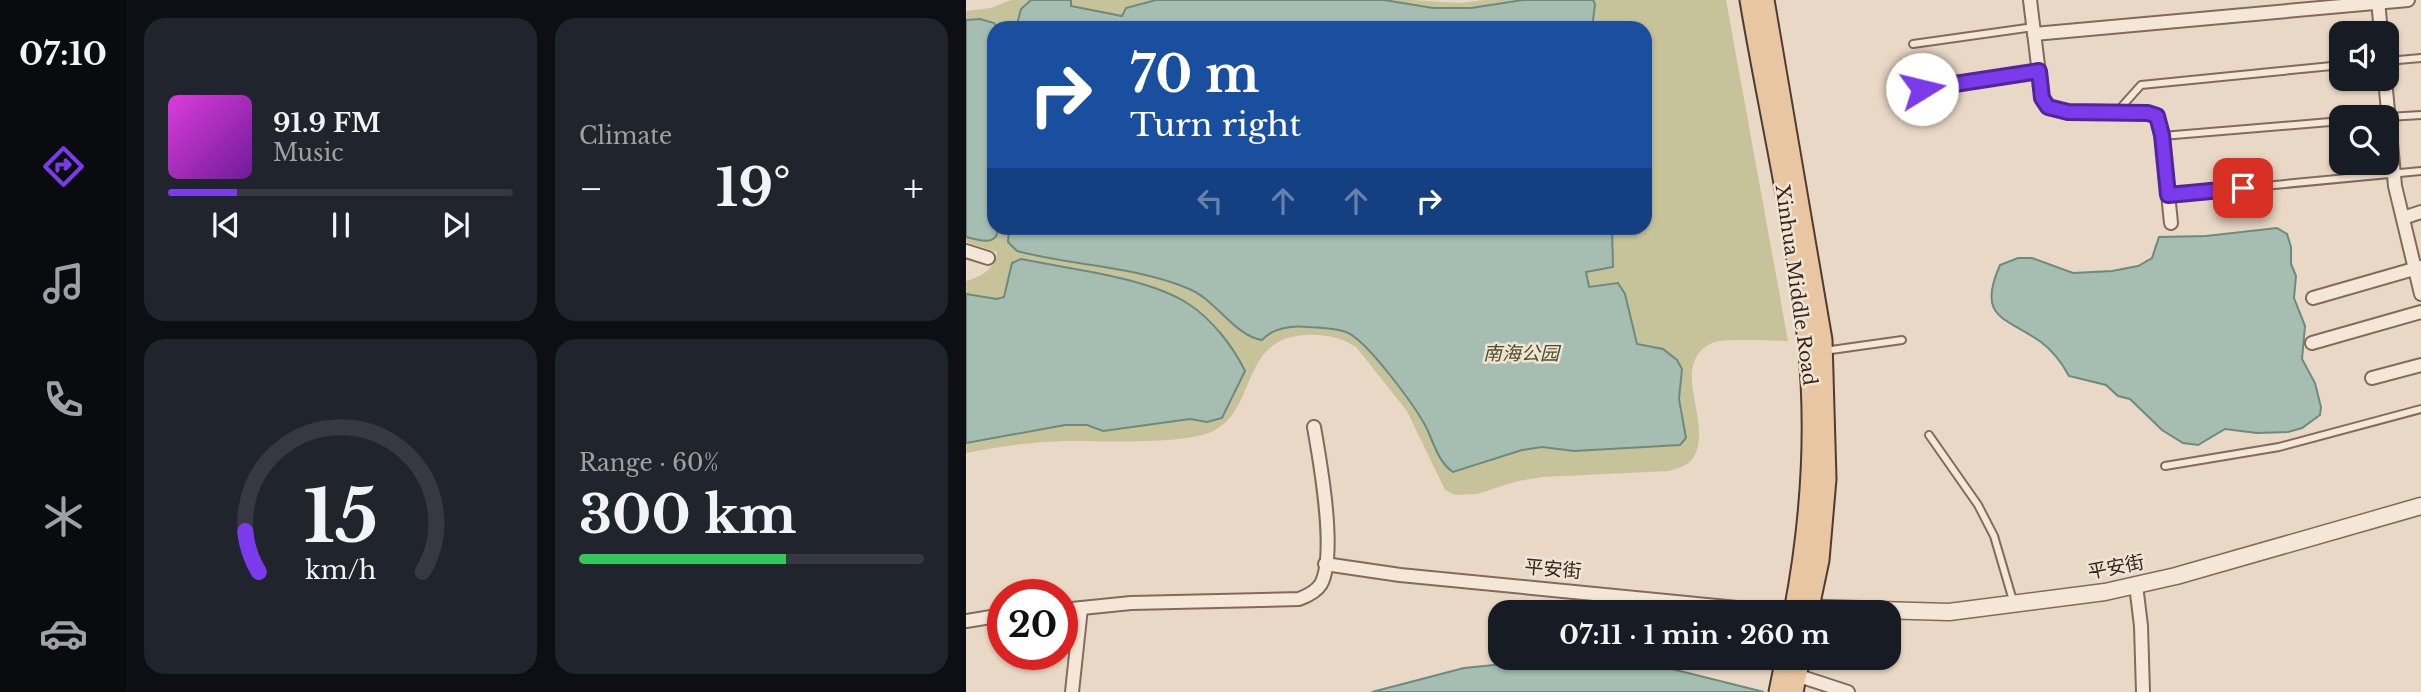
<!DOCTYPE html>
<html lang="en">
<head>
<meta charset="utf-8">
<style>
  body { margin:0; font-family:"Libre Baskerville","Noto Sans SC",serif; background:#20242c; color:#f1f3f6; height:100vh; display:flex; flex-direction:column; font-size:26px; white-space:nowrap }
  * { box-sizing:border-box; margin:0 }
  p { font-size:23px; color:#9ea1a6 }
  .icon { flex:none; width:38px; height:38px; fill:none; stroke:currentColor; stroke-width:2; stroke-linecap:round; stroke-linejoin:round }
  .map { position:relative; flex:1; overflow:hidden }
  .panel { display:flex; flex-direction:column; gap:18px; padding:18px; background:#0d0f14; width:840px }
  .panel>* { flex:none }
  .hud { position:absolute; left:21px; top:21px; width:665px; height:214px; border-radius:21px; box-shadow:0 2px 5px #0004; background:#1a4fa0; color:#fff; overflow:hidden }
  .controls { position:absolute; left:1363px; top:21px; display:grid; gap:14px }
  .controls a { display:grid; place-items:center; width:70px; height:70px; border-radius:14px; background:#171b24; box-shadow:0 2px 5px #0004; font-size:35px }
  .speed { position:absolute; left:21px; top:579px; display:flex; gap:14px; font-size:35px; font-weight:700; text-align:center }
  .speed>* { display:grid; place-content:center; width:91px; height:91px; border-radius:50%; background:#171b24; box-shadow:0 2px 5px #0004; line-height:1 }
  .speed .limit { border:10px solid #d22; background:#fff; color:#111 }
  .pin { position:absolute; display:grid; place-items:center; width:60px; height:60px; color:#fff; margin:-30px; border-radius:14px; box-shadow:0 4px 10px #0006 }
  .me { position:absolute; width:77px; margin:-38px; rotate:81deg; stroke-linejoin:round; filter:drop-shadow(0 0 5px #0008) }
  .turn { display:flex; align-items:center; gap:24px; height:147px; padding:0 28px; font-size:32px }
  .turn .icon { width:91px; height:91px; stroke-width:2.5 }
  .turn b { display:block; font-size:49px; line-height:60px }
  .lanes { display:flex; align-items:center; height:66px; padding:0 28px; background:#0003; justify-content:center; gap:35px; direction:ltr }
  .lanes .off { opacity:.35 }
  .big { font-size:52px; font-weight:700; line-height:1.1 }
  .panel .tile { flex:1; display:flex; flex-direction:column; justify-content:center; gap:10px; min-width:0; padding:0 24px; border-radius:21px; background:#20242c }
  .panel .dial { align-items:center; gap:0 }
  .dial svg { height:182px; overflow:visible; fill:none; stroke:#363941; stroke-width:7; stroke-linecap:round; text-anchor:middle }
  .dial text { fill:#f1f3f6; stroke:none }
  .song { display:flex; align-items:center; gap:21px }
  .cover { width:84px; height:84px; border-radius:10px; background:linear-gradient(135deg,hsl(300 70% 55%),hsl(280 70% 35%)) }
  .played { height:7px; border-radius:4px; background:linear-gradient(90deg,#7c3aed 20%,#363941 20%) }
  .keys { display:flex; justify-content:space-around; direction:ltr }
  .heat { display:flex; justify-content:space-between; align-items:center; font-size:38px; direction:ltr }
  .charge { height:10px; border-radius:5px; background:linear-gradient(90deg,#34c759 60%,#363941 0) }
  .panel .tiles { flex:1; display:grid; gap:18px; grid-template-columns:repeat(2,1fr) }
  .trip { position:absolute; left:522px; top:600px; width:413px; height:70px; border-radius:21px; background:#171b24; box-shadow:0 2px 5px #0004; font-weight:700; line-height:70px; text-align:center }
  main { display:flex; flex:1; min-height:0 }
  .tab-bar { display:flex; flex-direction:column; width:126px; justify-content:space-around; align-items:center; background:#090b0e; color:#9ea1a6 }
  .tab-bar .icon { width:49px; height:49px }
  .tab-bar .active { color:#7c3aed }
  .tab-bar b { font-size:32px; color:#f1f3f6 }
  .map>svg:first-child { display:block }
  .green { fill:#c6c39a; fill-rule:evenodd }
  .water { fill:#a6bdb2; stroke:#6e8a7e; stroke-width:2 }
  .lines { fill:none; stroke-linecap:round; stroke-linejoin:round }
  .service-casing { stroke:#826a5d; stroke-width:10 }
  .minor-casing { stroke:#826a5d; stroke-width:16 }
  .tertiary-casing { stroke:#826a5d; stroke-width:19 }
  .primary-casing { stroke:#503a31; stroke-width:23 }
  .service { stroke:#f5e7d7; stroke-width:6 }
  .minor { stroke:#f5e7d7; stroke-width:12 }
  .tertiary { stroke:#f5e7d7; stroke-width:16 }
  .primary { stroke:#e8c6a1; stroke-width:19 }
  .route-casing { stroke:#51269a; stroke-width:18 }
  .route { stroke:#7c3aed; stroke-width:12 }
  .labels { text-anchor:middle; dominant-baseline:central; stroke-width:5; stroke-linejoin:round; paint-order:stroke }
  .street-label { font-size:19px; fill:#34261f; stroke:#f1e4d4 }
  .park-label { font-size:19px; font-style:italic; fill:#4b4e28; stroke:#f1e4d4 }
</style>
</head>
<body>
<main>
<nav class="tab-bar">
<b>07:10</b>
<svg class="icon active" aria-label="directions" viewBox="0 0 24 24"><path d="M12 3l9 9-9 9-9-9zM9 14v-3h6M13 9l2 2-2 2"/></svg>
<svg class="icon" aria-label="music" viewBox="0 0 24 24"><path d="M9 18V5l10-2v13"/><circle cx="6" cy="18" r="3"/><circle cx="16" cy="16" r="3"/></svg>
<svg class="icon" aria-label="phone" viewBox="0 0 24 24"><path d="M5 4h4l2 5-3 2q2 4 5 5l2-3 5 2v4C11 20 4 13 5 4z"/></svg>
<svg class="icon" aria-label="climate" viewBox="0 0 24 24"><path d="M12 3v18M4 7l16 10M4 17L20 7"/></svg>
<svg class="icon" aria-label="car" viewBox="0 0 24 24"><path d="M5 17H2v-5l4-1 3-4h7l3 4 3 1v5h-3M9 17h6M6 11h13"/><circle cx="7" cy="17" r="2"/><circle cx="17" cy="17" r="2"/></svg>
</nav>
<section class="panel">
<div class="tiles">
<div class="tile">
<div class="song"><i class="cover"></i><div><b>91.9 FM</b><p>Music</p></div></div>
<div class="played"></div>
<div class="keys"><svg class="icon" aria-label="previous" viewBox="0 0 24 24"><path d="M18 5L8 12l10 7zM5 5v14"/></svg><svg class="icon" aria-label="pause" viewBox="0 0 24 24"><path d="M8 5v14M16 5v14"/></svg><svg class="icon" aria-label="next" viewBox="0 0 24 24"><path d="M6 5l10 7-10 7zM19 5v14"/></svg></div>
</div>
<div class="tile"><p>Climate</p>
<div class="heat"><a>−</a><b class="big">19°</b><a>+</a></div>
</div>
<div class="tile dial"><svg viewBox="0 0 100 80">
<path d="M14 69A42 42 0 1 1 86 69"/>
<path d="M14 69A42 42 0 0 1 8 51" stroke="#7c3aed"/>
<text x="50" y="56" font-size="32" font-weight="700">15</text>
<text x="50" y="72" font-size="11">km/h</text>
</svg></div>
<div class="tile"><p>Range · 60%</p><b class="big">300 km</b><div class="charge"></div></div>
</div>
</section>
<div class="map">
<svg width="1455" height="692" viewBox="0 0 1455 692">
  <rect width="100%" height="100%" fill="#e9d8c5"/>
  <path class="green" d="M45,0H446L493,3L519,0H760L822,341C807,341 757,338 746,343C701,364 749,425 727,458C722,466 711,468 703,471L576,477L552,481L511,494L489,495L479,490L441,411L390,347C374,337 358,334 339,335C274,339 292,406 249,430C225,445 132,441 101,441C66,442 34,446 0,453V281C15,277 29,269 31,252L0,242V11L25,8ZM28,28H679V228H28Z"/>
  <g class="water">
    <path d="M65,0H105V6L156,16L160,8L190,0H418L467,8H505L557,0H627L629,4L626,28H50L55,9Z"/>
    <path d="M14,19L28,23L31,28H28V228H32C32,247 12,240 0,237V20Z"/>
    <path d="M43,228H646L647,267L620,272L623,287L652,283L659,294L671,344L697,349L711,360L716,369L713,399L720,438L714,445L608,451L576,447L556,450L487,472C472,462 468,443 460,427C449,406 400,339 380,332C369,328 353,328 342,327C326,325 307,328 296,340C267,335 250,299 221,288C168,266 107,266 51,251L42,242Z"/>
    <path d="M1311,228L1321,234L1325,247V264L1330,276L1328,298L1339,326L1336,359L1349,383L1355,407L1354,415L1336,428L1322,432L1291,433L1259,429L1232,445L1217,443L1196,430L1164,399L1152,396L1140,385L1103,376C1096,363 1087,351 1075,342C1040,317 1010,319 1034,265L1052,258H1066L1107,273L1146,271L1172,266L1186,258L1193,237L1240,236Z"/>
    <path d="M55,259C103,269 180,277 221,303C245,318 267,346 279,371L256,418L241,422L224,419L137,431L121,425H99L0,443V294L31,299L38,297L46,263Z"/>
    <path d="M558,662L660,663L706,669L798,692H406L498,668Z"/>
  </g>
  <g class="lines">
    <g class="service-casing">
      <g id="service">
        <path d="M947,44L1068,27"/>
        <path d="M1421,61L1455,58"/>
        <path d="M956,89L1073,71"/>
        <path d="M1150,113L1175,85L1376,65"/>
        <path d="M1422,117L1455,115"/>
        <path d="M1196,136L1376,121"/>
        <path d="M1203,195L1455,171"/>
        <path d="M858,351L936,340"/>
        <path d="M963,435L1012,505L1028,536L1048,604"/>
        <path d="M1199,466L1313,447L1455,409"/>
      </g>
    </g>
    <g class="minor-casing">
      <g id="minor">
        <path d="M1064,0L1076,98L1082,107L1102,112L1182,113L1191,116L1196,135L1205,223"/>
        <path d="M1412,0L1415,33"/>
        <path d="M1068,34L1442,0"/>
        <path d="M1419,79L1429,186L1455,294"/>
        <path d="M1437,218L1455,212"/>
        <path d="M0,251L22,258"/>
        <path d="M1347,298L1455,267"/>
        <path d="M1346,343L1455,312"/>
        <path d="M1406,378L1455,365"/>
        <path d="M359,564L434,575L812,612"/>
        <path d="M1170,585L1175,626L1177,692"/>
        <path d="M96,610L165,603L333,599C341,596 350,592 355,584C371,554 354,461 348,427"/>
        <path d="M0,621L37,615"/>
        <path d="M830,675L882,692"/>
        <path d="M106,692L115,608"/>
      </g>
    </g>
    <g class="tertiary-casing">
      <path id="tertiary" d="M843,608L983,612L1139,592L1210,576L1455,506"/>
    </g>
    <g class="primary-casing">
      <g id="primary">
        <path d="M784,0C803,113 830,227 842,342C851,432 845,523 828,612"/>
        <path d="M798,0L856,340L860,479L853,560L842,612"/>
        <path d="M813,692L820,658"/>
        <path d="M827,692L834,658"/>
      </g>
    </g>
    <use href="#service" class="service"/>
    <use href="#minor" class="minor"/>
    <use href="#tertiary" class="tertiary"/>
    <use href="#primary" class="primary"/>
  </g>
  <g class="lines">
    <g class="route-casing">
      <path id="route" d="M956,89L1073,71L1076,98L1082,107L1102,112L1182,113L1191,116L1196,135L1202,195L1277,188"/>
    </g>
    <use href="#route" class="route"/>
  </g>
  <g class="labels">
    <g class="street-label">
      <text transform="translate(830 285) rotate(82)">Xinhua Middle Road</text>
      <text transform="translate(1150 567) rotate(-11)">平安街</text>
      <text transform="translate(587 569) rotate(5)">平安街</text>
    </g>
    <g class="park-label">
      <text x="555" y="353">南海公园</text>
    </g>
  </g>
</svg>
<div class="controls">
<a><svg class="icon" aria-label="sound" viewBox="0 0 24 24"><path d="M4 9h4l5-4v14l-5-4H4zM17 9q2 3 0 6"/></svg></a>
<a><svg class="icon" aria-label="search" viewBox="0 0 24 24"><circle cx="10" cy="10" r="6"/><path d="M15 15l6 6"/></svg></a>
</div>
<div class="speed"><div class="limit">20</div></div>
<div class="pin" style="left:1277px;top:188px;background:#d93025"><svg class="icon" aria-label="arrive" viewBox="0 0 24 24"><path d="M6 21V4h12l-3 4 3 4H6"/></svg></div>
<svg class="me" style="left:956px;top:89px" viewBox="-20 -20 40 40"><circle r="19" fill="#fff"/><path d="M0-13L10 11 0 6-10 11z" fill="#7c3aed"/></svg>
<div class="trip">07:11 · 1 min · 260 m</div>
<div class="hud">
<div class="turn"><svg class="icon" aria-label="right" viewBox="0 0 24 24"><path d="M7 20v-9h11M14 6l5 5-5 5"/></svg><div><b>70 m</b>Turn right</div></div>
<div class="lanes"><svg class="icon off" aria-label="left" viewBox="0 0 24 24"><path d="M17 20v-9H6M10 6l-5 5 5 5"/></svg><svg class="icon off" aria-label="ahead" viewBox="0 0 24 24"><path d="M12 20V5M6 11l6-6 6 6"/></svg><svg class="icon off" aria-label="ahead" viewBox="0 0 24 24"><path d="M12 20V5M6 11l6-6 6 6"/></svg><svg class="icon" aria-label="right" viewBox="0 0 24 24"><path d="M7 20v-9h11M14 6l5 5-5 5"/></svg></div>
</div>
</div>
</main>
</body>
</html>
